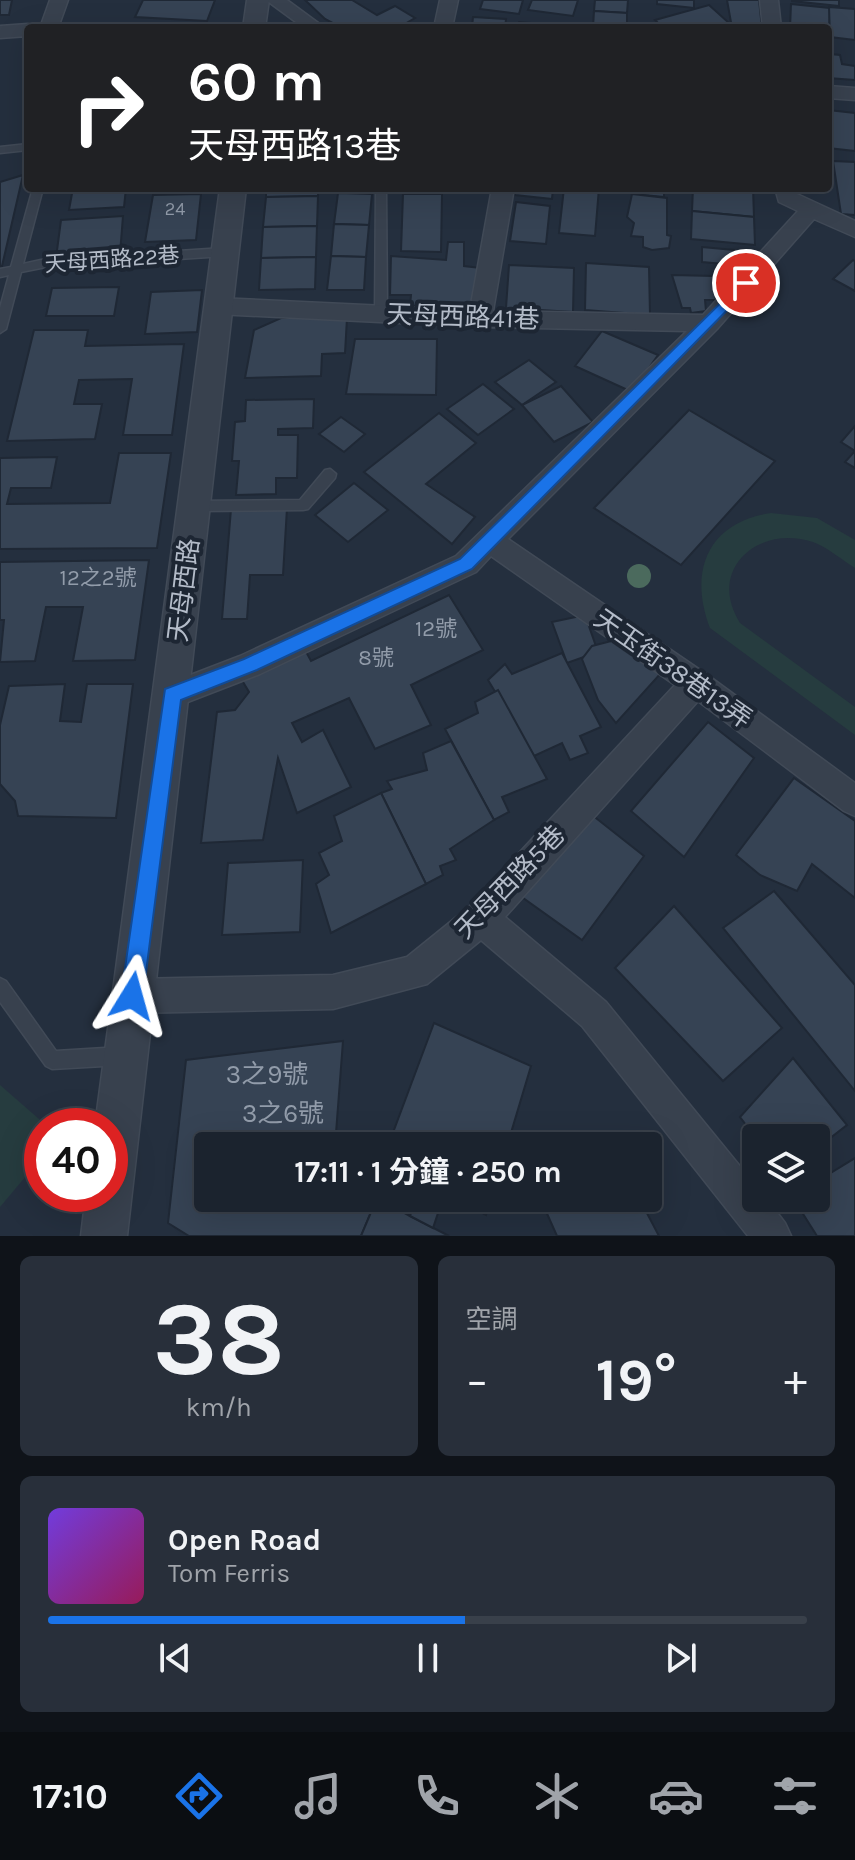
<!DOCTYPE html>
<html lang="zh-TW">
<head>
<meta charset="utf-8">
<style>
  body { margin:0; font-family:Karla,"Noto Sans TC",sans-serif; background:#282f3a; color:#f1f3f6; height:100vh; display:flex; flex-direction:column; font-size:30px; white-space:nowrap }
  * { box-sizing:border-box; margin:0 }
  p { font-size:26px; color:#a0a4aa }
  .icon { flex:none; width:44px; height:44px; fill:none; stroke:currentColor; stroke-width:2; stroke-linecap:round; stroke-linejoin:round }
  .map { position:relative; height:1236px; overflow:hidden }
  .details { display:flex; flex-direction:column; gap:20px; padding:20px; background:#0f1319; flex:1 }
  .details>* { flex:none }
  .hud { position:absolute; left:24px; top:24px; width:808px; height:168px; border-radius:8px; box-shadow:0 8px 32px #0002,0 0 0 2px #39404a; background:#202124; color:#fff; overflow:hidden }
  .fabs { position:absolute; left:742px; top:1124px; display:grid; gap:16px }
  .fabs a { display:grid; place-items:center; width:88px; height:88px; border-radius:8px; background:#1b232e; box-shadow:0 8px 32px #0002,0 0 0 2px #39404a; font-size:40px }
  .speed { position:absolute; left:24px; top:1108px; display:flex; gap:16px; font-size:40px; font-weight:700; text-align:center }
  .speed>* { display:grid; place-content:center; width:104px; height:104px; border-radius:50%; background:#1b232e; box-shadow:0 8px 32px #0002,0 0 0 2px #39404a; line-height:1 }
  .speed .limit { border:12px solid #d22; background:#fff; color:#111 }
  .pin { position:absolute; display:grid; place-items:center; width:68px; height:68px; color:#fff; margin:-34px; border:4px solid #fff; border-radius:50%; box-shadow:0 2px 8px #0007 }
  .me { position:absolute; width:88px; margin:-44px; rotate:8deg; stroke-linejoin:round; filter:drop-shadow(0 0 6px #0008) }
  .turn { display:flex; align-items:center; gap:28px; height:168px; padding:0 32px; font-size:36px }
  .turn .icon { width:104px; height:104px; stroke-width:2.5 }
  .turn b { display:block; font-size:56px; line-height:68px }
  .big { font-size:60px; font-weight:700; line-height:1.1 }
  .details .widget { flex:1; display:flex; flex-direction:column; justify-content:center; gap:12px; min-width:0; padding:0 28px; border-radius:12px; background:#282f3a }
  .details .dial { align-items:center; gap:0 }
  .dial b { font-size:104px; line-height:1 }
  .song { display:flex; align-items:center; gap:24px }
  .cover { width:96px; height:96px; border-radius:12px; background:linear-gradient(135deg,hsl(260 70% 55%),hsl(330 70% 35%)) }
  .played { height:8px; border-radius:4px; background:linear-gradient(90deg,#1a73e8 55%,#39404a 55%) }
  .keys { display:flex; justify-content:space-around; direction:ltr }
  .heat { display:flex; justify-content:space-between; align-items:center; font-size:44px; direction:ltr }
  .details .tiles { flex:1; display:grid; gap:20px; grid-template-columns:1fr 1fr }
  .widget:last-child { grid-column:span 2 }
  .trip { position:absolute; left:194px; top:1132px; width:468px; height:80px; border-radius:8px; background:#1b232e; box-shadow:0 8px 32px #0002,0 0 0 2px #39404a; font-weight:700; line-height:80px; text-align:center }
  .menu { display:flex; height:128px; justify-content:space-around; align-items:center; background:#0b0e12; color:#a0a4aa }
  .menu .icon { width:56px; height:56px }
  .menu .on { color:#1a73e8 }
  .menu b { font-size:36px; color:#f1f3f6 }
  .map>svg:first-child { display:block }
  .green { fill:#263c3f }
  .building { fill:#364354; stroke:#1f2835; stroke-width:2 }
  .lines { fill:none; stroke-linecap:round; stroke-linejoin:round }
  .service-casing { stroke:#414a57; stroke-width:3 }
  .minor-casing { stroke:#414a57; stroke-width:3 }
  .tertiary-casing { stroke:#414a57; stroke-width:3 }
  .service { fill:#38414e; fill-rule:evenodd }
  .minor { fill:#38414e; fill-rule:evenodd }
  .tertiary { fill:#38414e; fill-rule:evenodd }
  .tree { fill:#4b6a5d }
  .route { fill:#1a73e8; stroke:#114b97; stroke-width:2 }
  .labels { text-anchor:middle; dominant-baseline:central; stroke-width:8; stroke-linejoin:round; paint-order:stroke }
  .far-number-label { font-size:18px; fill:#929caa }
  .far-street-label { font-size:22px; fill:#b4bcc9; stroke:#1d2633 }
  .number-label { font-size:22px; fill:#929caa }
  .street-label { font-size:26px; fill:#b4bcc9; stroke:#1d2633 }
  .near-number-label { font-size:26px; fill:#929caa }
</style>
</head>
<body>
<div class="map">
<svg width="855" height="1236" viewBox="0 0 855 1236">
  <rect width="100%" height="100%" fill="#242f3e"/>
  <g class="green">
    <path d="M771,513L817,518L855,540V568C842,560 827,547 813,542C759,524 706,569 740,623L855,707V735L710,628C688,571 708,522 771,513Z"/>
    <path d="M0,1085L47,1126H42V1157L0,1207Z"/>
  </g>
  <g class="building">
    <path d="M0,0H12L9,15H0Z"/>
    <path d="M143,0H215L207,21L135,17Z"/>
    <path d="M305,0H352L377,15L395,6L415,18L403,25L412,28H342L325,19Z"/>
    <path d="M483,0H523L519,14L480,9Z"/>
    <path d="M532,0H578L573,16L528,10Z"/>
    <path d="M595,0H628L627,13L594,11Z"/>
    <path d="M657,0H694V8L657,4Z"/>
    <path d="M727,0H759L762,28H732Z"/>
    <path d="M792,0H839V6L792,1Z"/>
    <path d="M791,4L830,8L829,35L828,28H790Z"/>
    <path d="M709,5L729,23L713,28H663L655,20Z"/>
    <path d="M829,7L855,9V40L830,37Z"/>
    <path d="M594,11L627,13V28L593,27Z"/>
    <path d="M473,17L506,19L505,28H472Z"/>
    <path d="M519,22L552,25L551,28H517Z"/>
    <path d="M828,45L831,54L840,55L842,64L855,66V80L828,78Z"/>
    <path d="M828,110L855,113V151L828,148Z"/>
    <path d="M833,161L855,162V215L841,214Z"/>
    <path d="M23,175L2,266H0V182Z"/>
    <path d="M73,188H126L124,207L69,210Z"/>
    <path d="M266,188H318V196L266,197Z"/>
    <path d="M339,188H372V194L338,193Z"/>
    <path d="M516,188H553L552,199L515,195Z"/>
    <path d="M564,188H599L595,236L559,233Z"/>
    <path d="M633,188H664V197L632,194Z"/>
    <path d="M693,188H753L754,217L692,211Z"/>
    <path d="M338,193L372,194L369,225L334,224Z"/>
    <path d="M201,194L196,240L145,242L153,195Z"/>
    <path d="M403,194H442L441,252L401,251Z"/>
    <path d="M632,194L667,198V235L671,236L669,248L652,250L643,247V237L631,236L634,223L627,217Z"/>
    <path d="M318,196L317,226L263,227L266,197Z"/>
    <path d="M516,202L550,206L546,244L510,241Z"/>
    <path d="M692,211L754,217L755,245L691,239Z"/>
    <path d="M123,216L120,254L56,258L61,220Z"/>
    <path d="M334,224L369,225L366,257L331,256Z"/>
    <path d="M317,226L316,257L261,258L263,227Z"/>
    <path d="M448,242H464V266L481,268L471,304L410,306L411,295H390L391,256L446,260Z"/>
    <path d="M702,247L734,250L735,265L702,262Z"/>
    <path d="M331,256L366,257L364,290H327Z"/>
    <path d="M316,257L315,289L259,290L261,258Z"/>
    <path d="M853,260L855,261V291L833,279Z"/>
    <path d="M586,263L649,267L650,315L585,310Z"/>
    <path d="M509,265L574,268L573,312L506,308Z"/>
    <path d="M672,275L714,276L720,294H715L716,300H705L706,311L691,313L690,308H682Z"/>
    <path d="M119,287L114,316H46L52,288Z"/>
    <path d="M202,290L197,332L145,334L151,292Z"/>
    <path d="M281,318H347L345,353L322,354L321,376L245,378L254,330Z"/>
    <path d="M34,330H88L85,346L184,344L172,435H123L132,379L79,380L74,404H102L95,439L7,441Z"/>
    <path d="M602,331L658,355L632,392L575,366Z"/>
    <path d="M355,339H437L436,395L346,394Z"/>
    <path d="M529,360L556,382L522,405L495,382Z"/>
    <path d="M483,384L514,409L478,435L447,409Z"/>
    <path d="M561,386L593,422L554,442L522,405Z"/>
    <path d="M314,399L313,428L278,429V435H298L297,478H276V494L236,495L239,461H232L235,422L245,421L246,400Z"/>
    <path d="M689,410L775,461L681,565L594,508Z"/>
    <path d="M439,413L476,443L426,484L475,517L452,544L364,472Z"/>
    <path d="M341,417L365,434L344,452L319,434Z"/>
    <path d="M855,426V468L845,462L855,451L841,442Z"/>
    <path d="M119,453H171L157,548L0,549V458L57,457L51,488H11L7,504L110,503Z"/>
    <path d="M354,483L388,510L348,542L315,515Z"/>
    <path d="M287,508L283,575H250L247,619H222L231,509Z"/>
    <path d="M149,560L135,660L73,661L83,607H46L35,661L0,662L4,620H0V562Z"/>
    <path d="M449,595L483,650L411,685L431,725L375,749L349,698L292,723L302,742L323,730L351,787L297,813L278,758L263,840L201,843L217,712L235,710L249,692L240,677L303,646L311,661Z"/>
    <path d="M585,615L598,652L567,663L552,622Z"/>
    <path d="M615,640L662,672L616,723L598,700L582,659L592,646Z"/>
    <path d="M562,653L601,727L580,736L588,753L570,760L562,743L534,756L488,680L505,664L512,674Z"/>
    <path d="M65,684L60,721L81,722L87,684H133L116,818L18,816L15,801L0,784V725L9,686Z"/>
    <path d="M498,690L547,779L502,797L509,812L494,820L445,729L478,713L475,702Z"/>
    <path d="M708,722L754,758L684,857L631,811Z"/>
    <path d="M451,741L494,820L450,849L456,860L440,866L443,875L426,884L381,793L392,789L387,781L427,770L423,753Z"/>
    <path d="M794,778L855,821V898L812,864L797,891L760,875L736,855Z"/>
    <path d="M381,793L426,884L331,933L316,884L329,875L319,853L342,841L334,816Z"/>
    <path d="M587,811L644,856L582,940L519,895Z"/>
    <path d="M303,860L300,932L222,935L228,863Z"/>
    <path d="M774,891L855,985V1091L723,928Z"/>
    <path d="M674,906L782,1028L723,1081L615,968Z"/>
    <path d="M434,1023L531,1066L507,1146H388Z"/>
    <path d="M343,1041L336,1133L280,1137L281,1146H208V1198H377L361,1236H189L168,1223L186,1060Z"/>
    <path d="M793,1058L847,1125L816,1149V1138H756L740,1117Z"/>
    <path d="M855,1158V1236H817L793,1198H816V1182Z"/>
    <path d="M377,1198L410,1216L449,1236H361Z"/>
    <path d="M416,1198H443L433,1228L410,1216Z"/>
    <path d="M455,1198H491L486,1215Z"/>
    <path d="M540,1198H639L659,1236H557Z"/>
  </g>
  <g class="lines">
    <g class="service-casing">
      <g id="service">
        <path d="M28,144V150L0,153V147Z"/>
        <path d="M33,188H43L23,264L41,260L224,248L230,252L224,256L41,268L21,272L6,329L0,333V308L9,275L0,277V269L11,267Z"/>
        <path d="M376,188H386L387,314L381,318L375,314Z"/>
        <path d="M330,469L336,474L335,478L308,509L303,510L194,511L187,506L194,501L300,500L325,470Z"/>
        <path d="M0,978L6,981L56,1051L121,1047L127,1050L130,1056L127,1062L121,1065L52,1069L46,1066L0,1002Z"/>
      </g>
    </g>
    <g class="minor-casing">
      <g id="minor">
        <path d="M50,0H68L58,28H40Z"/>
        <path d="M266,0H287L325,28H304Z"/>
        <path d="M440,0H458L452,28H434Z"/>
        <path d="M760,0H778L781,28H763Z"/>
        <path d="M28,24L36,28H28V36L0,38V26Z"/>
        <path d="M828,86L855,88V100L828,98Z"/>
        <path d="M492,188H514L493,311L703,315L798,211L779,202L775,188H797V194L855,221V237L814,219L717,329L508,539L706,674L855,783V816L844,811L698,701L505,917L606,1002L756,1186V1198H766L785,1223L791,1236H748L582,1026L481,940L427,984L333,1009L132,1013L120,1008L115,996L120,984L132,979L333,975L407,957L469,907L675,685L491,556L476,572L260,674L172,708L162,704L157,695L162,686L240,656L456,556L687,331L480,327L217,314L206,306L217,298L470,310Z"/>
      </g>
    </g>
    <g class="tertiary-casing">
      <g id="tertiary">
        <path d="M247,0H269L265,28H243Z"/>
        <path d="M220,188H246L127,1236H81L86,1194H110V1126H95Z"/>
      </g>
    </g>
    <use href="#service" class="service"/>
    <use href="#minor" class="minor"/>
    <use href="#tertiary" class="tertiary"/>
  </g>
  <circle class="tree" cx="639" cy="576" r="12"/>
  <path class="route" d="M746,278L753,283L751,286L472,569L257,670L181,700L143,996L140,1003L132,1007L124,1003L121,996L165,689L244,659L460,559Z"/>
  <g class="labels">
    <g class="far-number-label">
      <text x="175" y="209">24</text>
    </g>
    <g class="far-street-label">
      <text transform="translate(112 260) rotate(-4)">天母西路22巷</text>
    </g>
    <g class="number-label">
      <text x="98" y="578">12之2號</text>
      <text x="436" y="629">12號</text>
      <text x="376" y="658">8號</text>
    </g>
    <g class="street-label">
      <text transform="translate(463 317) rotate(2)">天母西路41巷</text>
      <text transform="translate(184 590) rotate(-83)">天母西路</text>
      <text transform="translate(673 669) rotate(35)">天玉街38巷13弄</text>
      <text transform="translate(510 882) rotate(-46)">天母西路5巷</text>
    </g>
    <g class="near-number-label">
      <text x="267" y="1074">3之9號</text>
      <text x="283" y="1113">3之6號</text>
    </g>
  </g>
</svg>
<div class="fabs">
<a><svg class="icon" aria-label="layers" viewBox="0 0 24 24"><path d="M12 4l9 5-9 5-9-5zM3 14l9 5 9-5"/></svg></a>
</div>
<div class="speed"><div class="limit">40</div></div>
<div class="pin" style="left:746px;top:283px;background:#d93025"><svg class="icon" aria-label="arrive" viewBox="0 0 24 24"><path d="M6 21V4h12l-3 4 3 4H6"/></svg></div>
<svg class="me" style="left:132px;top:996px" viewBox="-20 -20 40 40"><path d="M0-17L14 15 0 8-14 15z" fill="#1a73e8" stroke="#fff" stroke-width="4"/></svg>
<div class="trip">17:11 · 1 分鐘 · 250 m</div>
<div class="hud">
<div class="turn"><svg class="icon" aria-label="right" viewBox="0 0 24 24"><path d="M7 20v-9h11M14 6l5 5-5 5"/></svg><div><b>60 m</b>天母西路13巷</div></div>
</div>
</div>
<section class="details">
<div class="tiles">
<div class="widget dial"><b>38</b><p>km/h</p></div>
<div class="widget"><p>空調</p>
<div class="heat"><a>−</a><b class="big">19°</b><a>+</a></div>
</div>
<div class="widget">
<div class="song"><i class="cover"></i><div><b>Open Road</b><p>Tom Ferris</p></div></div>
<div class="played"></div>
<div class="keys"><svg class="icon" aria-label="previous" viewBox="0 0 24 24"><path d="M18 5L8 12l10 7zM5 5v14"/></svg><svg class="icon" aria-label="pause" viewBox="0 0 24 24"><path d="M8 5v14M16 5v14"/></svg><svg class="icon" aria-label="next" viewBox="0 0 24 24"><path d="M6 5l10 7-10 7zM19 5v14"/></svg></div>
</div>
</div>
</section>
<nav class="menu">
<b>17:10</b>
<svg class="icon on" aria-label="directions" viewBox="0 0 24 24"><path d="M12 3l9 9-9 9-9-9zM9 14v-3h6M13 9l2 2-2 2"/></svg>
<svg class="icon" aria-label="music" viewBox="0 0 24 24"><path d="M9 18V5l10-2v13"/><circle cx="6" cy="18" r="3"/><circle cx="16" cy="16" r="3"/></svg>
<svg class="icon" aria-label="phone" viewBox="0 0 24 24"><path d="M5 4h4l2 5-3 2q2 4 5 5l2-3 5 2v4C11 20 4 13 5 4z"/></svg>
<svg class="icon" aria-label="climate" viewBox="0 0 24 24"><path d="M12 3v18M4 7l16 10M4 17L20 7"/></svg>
<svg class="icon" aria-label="car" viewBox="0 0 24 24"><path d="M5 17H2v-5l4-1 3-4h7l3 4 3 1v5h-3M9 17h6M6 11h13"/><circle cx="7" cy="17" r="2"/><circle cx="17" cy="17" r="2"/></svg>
<svg class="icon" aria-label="filters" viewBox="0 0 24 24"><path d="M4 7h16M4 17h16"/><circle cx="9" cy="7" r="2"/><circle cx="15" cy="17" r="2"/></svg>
</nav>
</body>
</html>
